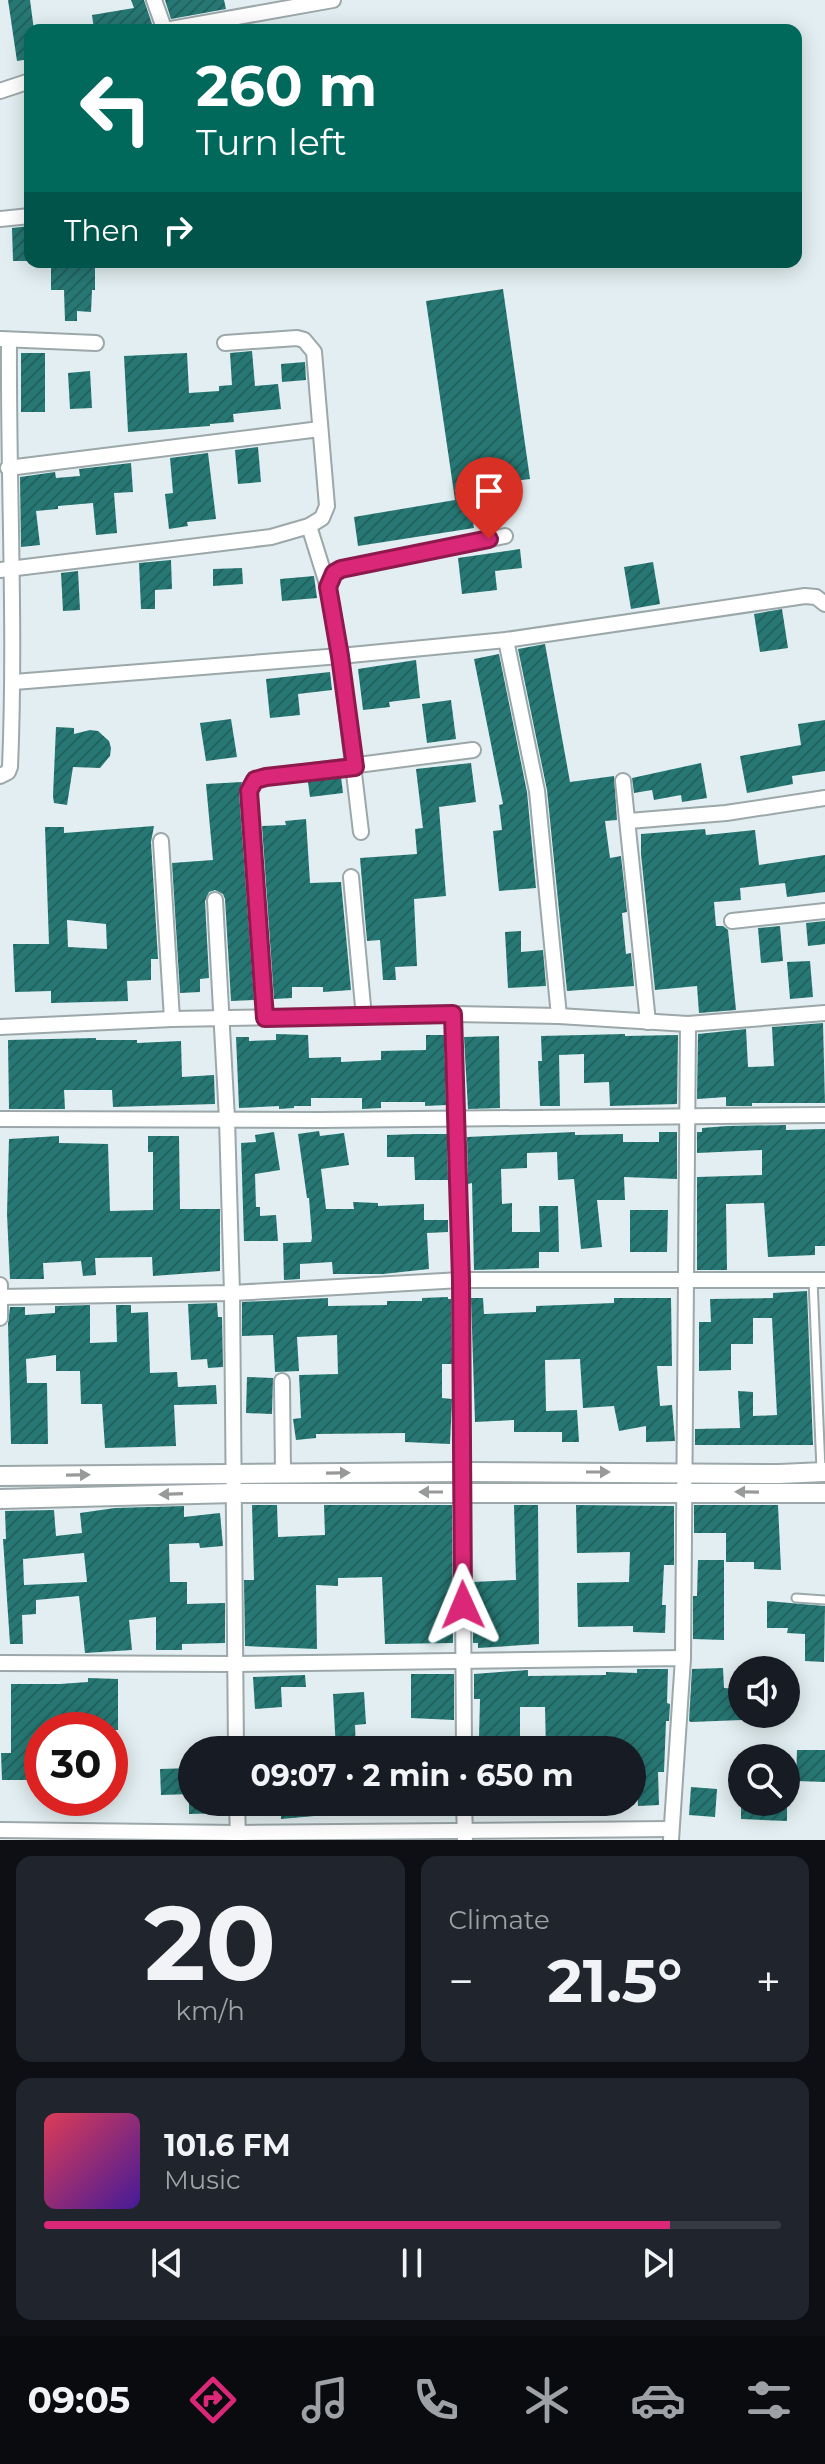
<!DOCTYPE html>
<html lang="en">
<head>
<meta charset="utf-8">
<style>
  body { margin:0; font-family:Montserrat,sans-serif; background:#20242c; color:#f1f3f6; height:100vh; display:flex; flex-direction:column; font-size:30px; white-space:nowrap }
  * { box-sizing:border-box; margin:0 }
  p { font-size:26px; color:#9ea1a6 }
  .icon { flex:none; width:44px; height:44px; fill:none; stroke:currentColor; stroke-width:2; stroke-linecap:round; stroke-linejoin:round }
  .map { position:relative; height:1840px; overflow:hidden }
  .side { display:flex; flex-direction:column; gap:16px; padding:16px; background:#0d0f14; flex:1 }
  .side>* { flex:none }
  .guide { position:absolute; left:24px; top:24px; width:778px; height:244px; border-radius:16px; box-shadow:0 4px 20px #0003; background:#00695c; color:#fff; overflow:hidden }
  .controls { position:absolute; left:728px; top:1656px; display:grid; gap:16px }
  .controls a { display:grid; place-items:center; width:72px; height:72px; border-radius:50%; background:#171b24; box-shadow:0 4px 20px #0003; font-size:40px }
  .speed { position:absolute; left:24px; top:1712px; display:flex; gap:16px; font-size:40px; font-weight:700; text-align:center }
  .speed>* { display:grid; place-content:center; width:104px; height:104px; border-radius:50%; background:#171b24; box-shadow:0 4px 20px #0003; line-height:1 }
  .speed .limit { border:12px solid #d22; background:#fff; color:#111 }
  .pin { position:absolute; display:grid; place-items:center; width:68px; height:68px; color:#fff; margin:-82px -34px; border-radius:50% 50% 50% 0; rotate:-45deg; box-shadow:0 0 8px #0007 }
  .pin .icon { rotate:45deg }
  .me { position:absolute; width:88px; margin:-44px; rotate:359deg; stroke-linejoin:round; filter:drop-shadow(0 0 6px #0008) }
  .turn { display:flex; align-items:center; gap:28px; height:168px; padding:0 40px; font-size:36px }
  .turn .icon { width:104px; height:104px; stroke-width:2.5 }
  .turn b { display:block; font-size:56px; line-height:68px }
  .then { display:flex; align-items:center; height:76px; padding:0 40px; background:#0003; gap:16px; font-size:30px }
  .big { font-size:60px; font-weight:700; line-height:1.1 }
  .side .card { flex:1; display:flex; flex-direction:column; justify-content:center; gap:12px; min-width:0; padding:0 28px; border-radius:16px; background:#20242c }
  .side .dial { align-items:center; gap:0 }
  .dial b { font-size:104px; line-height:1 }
  .song { display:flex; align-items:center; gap:24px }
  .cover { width:96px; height:96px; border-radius:12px; background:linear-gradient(135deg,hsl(350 70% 55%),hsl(260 70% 35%)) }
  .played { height:8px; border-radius:4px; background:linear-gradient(90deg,#db2777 85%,#363941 85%) }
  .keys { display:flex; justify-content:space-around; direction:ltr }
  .heat { display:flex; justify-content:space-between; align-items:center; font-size:44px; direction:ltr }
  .side .tiles { flex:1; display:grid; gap:16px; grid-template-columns:1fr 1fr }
  .card:last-child { grid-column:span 2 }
  .trip { position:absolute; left:178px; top:1736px; width:468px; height:80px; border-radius:40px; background:#171b24; box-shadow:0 4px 20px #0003; font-weight:700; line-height:80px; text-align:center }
  .tabs { display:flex; height:128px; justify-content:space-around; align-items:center; background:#090b0e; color:#9ea1a6 }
  .tabs .icon { width:56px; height:56px }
  .tabs .selected { color:#db2777 }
  .tabs b { font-size:36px; color:#f1f3f6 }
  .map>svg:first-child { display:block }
  .building { fill:url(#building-hatch); fill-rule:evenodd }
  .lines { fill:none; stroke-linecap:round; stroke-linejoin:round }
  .service-casing { stroke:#9ca7a9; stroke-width:11 }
  .minor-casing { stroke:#9ca7a9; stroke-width:18 }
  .tertiary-casing { stroke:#9ca7a9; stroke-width:22 }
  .service { stroke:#fff; stroke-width:7 }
  .minor { stroke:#fff; stroke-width:14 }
  .tertiary { stroke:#fff; stroke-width:18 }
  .oneway { fill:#989a9a }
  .route-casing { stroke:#8e194d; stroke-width:20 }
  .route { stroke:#db2777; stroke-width:14 }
</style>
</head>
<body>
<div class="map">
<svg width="825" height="1840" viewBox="0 0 825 1840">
  <defs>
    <pattern id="building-hatch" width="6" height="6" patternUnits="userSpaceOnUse" patternTransform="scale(2)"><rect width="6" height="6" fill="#277874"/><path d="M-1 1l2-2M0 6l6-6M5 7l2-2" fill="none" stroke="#21625f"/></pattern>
  </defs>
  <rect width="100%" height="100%" fill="#e2eef1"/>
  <g class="building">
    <path d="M8,0H30L34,30H30V59L17,61Z"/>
    <path d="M131,0H144L154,30H94L92,15L134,8Z"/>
    <path d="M165,0H224L226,9L171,19Z"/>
    <path d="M30,226V261H13L12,228Z"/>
    <path d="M51,262L95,263V290H92L91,312L77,311V321H65L64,290H51Z"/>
    <path d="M503,289L530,479L468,487L474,528L358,546L354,517L455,500L426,301Z"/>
    <path d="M252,351L255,386L278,384L281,409L233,414L234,422L210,424V426L128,432L124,356L187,353L189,393L219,391V386L232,385L230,353Z"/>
    <rect x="21" y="353" width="24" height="59"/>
    <path d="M305,362L306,380L282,382L281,364Z"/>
    <path d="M90,371L92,408L70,409L68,373Z"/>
    <path d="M258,447L261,482L238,484L235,450Z"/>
    <path d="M208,453L216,519L187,522L188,526L169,529L165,494L173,493L170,458Z"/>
    <path d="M131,463L133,492L114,493L117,533L96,535L93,503L58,506V509L36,511L40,545L21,547L20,477L55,472L56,478L80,476L79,469Z"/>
    <path d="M520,549L522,568L495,571L497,590L462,594L458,558Z"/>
    <path d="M171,560L172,589L155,590V609H141L139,563Z"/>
    <path d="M653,562L660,604L631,609L624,567Z"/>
    <path d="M242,568L243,584L213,586V569Z"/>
    <path d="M78,571L80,610L63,611L61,573Z"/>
    <path d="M314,576L317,598L282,601L280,579Z"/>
    <path d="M782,609L788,648L760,652L754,614Z"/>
    <path d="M545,644L570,782L614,776L617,820L605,821L610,858L621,856L627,912L622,913L626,954L631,953L634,986L567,991L547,790L518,649Z"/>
    <path d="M499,654L527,792L536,888L499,891L493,831L502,830L499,805L503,804L474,659Z"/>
    <path d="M416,660L420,698L389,702L390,707L363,710L358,669Z"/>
    <path d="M330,672L332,690L298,694L300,715L270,718L266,679Z"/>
    <path d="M451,700L456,739L427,743L422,704Z"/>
    <path d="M231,719L237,757L206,761L200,723Z"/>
    <path d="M825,720V771L792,776L793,784L747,793L740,756L801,745L798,724Z"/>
    <path d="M56,727L74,728V734L90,730L98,731L109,741L111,748L110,756L100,768L73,767L67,805L54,803L53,796Z"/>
    <path d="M471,763L476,802L439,807L446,896L414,899L417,966L395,967L396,980H383L380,940L367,941L360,858L417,854L415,829L423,828L416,769Z"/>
    <path d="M701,763L707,798L682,802L681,795L654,800L652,790L634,793L632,778Z"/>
    <path d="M341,777L343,793L310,797L308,782Z"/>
    <path d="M242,782L239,792L254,1000L231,1001L225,899L223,894L215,890L209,892L205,901L209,978L200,979V992L180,993L172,863L213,860L206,784Z"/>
    <path d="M306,819L310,883L341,882L351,990L323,992V987H292V998L274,999L262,826L286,825L285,821Z"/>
    <path d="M154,826L151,842L158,959H151V980L127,981L128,1001L51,1003V991L15,992L13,944H49L45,827H64V833ZM67,920L106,924L107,949L68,947Z"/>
    <path d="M705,829L706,835L755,830L759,865L825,855V892L787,897L785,883L740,888L741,900L714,902L716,926H723L728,930L736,1010L699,1013L697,986L655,990L641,854V834Z"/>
    <path d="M825,921V944L808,946L806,923Z"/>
    <path d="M780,926L783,961L761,963L758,928Z"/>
    <path d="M521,931V952L543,950L546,986L508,988L505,932Z"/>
    <path d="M810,961L813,997L790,999L787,962Z"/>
    <path d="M823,1023L825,1103H752V1106H726V1097L697,1099L698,1034L746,1029L748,1067L774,1066L772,1027Z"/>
    <path d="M276,1034L308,1035L309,1058L341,1057V1062L381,1060V1051L426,1050V1035H444L446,1105L425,1106V1102H381V1108L362,1109V1098H311V1106H294V1108L279,1109V1106L239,1108L236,1037H249V1041L276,1040Z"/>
    <path d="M625,1034V1036L678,1035L677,1104L610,1106L609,1082L584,1083V1054L559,1055L560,1106H540L538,1061H542L541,1036Z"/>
    <path d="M499,1036L500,1108L468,1109L464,1037Z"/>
    <path d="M96,1038V1040H137V1043L181,1041L182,1077L214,1075L215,1104L113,1107L112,1090H64L65,1109H9L8,1040Z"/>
    <path d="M786,1125V1130L825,1129V1246H815V1255L768,1257L764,1203L726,1204L727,1270H697V1177L762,1175V1150L697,1153V1132H702V1128L727,1126Z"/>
    <path d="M319,1131L320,1136L344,1133L349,1165L321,1169L326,1209H354L353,1202L378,1203V1206L424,1204V1220H448V1232L427,1233L429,1269L383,1274H333L332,1262L300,1264V1279L284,1280L283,1243L311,1242L312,1238L309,1198H307L298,1134Z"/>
    <path d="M274,1132L280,1170L255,1174L256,1207H260V1216L276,1215L278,1241H244L241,1143L256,1142L255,1135Z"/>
    <path d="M575,1132V1135L623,1134V1142H659V1132H677V1179L624,1177L625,1200H597L602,1247L581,1249L574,1179L558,1180L557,1152L527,1153V1168L501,1169L502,1204L512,1203V1232H540L539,1206H558L559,1252H539V1268L474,1270L472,1183L468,1184L467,1137Z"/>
    <path d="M417,1134H447L448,1180H415L414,1157H387V1135Z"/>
    <path d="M59,1136V1143L108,1144L110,1211L153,1210V1152H148V1136H179L180,1209H220V1271L153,1276L152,1257L95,1258L96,1275L83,1276L81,1261L43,1263L44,1279H10L7,1214L9,1139Z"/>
    <path d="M630,1210H668L667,1252H630Z"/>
    <path d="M807,1291L813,1445H695V1429L740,1428L738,1391L753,1392V1416L777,1415L772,1318H753V1344H731V1370L699,1371V1322H711L710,1299L773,1298V1293Z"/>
    <path d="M448,1297V1299H451L452,1364H442V1398L452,1399L450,1444L405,1442V1433L316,1434V1438L296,1440L293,1419L301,1418L299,1375L338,1374L337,1335L297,1337L299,1371L275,1372L273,1335L242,1336V1302L328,1298V1306L387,1305V1301H422V1298Z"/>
    <path d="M471,1298H483L484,1314L536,1312V1306L614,1303V1298H671L672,1366H657L660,1406L672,1405L675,1441L646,1442V1426L619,1431L614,1406L583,1408L580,1359L545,1360L546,1411L577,1410L579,1442H562V1432H514V1420L475,1422Z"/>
    <path d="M217,1303L218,1317H222L223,1367L208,1368L207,1359L191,1360L188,1304Z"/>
    <path d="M90,1305V1343L117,1342L116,1305H131V1313L148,1312L150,1373L177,1372L178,1387L216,1385L217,1404L174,1405L176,1446L105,1448L102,1404H81L80,1371H56V1355L26,1359L27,1383H47L48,1444H11L8,1324L10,1307H25V1315L55,1313V1306Z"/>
    <path d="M247,1377L273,1378L272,1414L246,1413Z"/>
    <path d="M252,1505H277L278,1537L325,1535L324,1505H452L453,1643L385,1644L382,1577L338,1578V1586L316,1585L317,1649L245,1646L244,1580H254Z"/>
    <path d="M514,1505H538L539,1644L478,1648V1643H473V1582L516,1580Z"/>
    <path d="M576,1505L674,1506V1565H664L662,1605H666L665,1633L633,1632V1626L578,1627L577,1583L629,1582L630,1552L577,1553Z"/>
    <path d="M694,1505H778L781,1570L754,1569V1562H726V1533H694Z"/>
    <path d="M184,1506V1517L220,1513L223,1546L200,1548L199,1543L169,1544L170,1582H187V1604L225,1603V1643L182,1644V1650H156V1617L129,1620L132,1650L85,1653L79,1596L36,1600V1614L22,1615L23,1644H10L3,1539H6L5,1511L54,1510L56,1536L82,1533L80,1513L115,1508ZM84,1553L87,1582L24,1585L23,1559Z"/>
    <path d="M698,1560H724V1640L693,1639V1596H697Z"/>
    <path d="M767,1601L825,1606L824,1662L805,1661V1634L787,1633L788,1628H767Z"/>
    <path d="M723,1668L724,1688L742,1689V1720L691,1722L689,1721L692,1669Z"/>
    <path d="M637,1669H668L667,1703L670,1704L669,1721H666L664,1772H658L659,1805L638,1806L635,1750H546L545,1707H520V1739L479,1738L480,1699H474V1674L528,1670V1676L606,1675V1672L637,1673Z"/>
    <path d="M411,1674H454V1720L411,1718Z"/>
    <path d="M305,1675L306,1687H281L282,1707L255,1709L253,1677Z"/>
    <path d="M88,1678L118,1679V1730H42V1780H2L1,1753H11V1684H60L88,1682Z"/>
    <path d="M364,1692L366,1724L355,1725L356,1750H336L333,1694Z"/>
    <path d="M797,1750H825V1782L796,1781Z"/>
    <path d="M192,1768V1794L161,1795L160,1769Z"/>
    <path d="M691,1787L717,1789L715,1817L689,1815Z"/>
    <path d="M189,1802H224V1813L189,1814Z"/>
    <path d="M281,1802H325L326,1815L281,1819Z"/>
    <path d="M390,1802H427L428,1814H390Z"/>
    <path d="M741,1802H787V1821L741,1819Z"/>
  </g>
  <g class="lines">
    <g class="service-casing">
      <g id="service">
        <path d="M813,1280L821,1470"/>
        <path d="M796,1598L825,1600"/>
      </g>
    </g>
    <g class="minor-casing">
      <g id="minor">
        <path d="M154,0L164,28"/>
        <path d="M165,30L333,0"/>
        <path d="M0,91L30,81"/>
        <path d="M0,219L30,216"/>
        <path d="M1,339L96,343"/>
        <path d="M8,468L320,429"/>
        <path d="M309,526L328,587"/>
        <path d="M0,570L271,537L309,526L322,518L327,506L314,352L304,340L297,338L225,343"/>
        <path d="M506,640L537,791L559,1016"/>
        <path d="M14,682L340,656L506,640L805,596L816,597L825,604"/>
        <path d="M0,776L8,772L10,767C16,625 8,483 9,340"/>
        <path d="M623,781L648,1022"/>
        <path d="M629,821L726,813L825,798"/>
        <path d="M361,832L340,656L328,587L334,573L341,569L505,536"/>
        <path d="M161,841L172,1019"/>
        <path d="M351,877L364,1017"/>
        <path d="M215,900L227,1119L232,1293L236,1750"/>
        <path d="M732,921L825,911"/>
        <path d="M453,1014L461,1280L464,1750"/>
        <path d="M265,1018L249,791C252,781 256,780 266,777L473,750"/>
        <path d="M0,1027L172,1019L453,1014L559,1016L688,1024L825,1013"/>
        <path d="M0,1119L320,1120L825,1115"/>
        <path d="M0,1285V1318"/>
        <path d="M0,1297L232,1293L461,1280H825"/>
        <path d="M282,1381L283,1473"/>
        <path d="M683,1658L688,1024"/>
        <path d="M0,1663L234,1664L683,1658L671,1840"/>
        <path d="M237,1802L238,1840"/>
        <path d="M464,1802L465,1838"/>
        <path d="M0,1830L238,1833L671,1829"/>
      </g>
    </g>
    <g class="tertiary-casing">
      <g id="tertiary">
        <path d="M0,1476L462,1472L779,1474L825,1472"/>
        <path d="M0,1499L235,1493H825"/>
      </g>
    </g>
    <use href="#service" class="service"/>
    <use href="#minor" class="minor"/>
    <use href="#tertiary" class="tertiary"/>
  </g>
  <defs><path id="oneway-solid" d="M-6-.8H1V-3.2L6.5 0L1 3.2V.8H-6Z" transform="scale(2)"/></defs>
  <g class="oneway">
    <use href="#oneway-solid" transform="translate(598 1472)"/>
    <use href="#oneway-solid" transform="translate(338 1473) rotate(-1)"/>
    <use href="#oneway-solid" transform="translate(78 1475) rotate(-1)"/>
    <use href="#oneway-solid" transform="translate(431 1492) rotate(180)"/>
    <use href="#oneway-solid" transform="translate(747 1492) rotate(-179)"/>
    <use href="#oneway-solid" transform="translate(171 1494) rotate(178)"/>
  </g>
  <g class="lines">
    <g class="route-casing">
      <path id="route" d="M463,1605L461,1280L453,1014L265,1018L249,791L255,780L266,777L355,767L340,656L328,587L334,573L341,569L489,539"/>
    </g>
    <use href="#route" class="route"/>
  </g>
</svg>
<div class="controls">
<a><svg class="icon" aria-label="sound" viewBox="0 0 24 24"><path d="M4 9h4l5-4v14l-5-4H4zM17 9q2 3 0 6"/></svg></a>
<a><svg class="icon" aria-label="search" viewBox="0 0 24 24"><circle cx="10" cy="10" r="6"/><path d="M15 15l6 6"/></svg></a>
</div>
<div class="speed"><div class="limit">30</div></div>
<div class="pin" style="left:489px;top:539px;background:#d93025"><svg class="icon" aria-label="arrive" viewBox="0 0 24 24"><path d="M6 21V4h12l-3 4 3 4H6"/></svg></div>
<svg class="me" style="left:463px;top:1605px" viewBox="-20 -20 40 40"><path d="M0-17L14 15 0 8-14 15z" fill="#db2777" stroke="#fff" stroke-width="4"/></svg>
<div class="trip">09:07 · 2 min · 650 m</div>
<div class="guide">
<div class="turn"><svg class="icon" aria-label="left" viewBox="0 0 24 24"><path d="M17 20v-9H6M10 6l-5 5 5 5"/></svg><div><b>260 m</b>Turn left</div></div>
<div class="then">Then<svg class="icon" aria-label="right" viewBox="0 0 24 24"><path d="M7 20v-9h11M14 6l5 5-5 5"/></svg></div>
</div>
</div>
<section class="side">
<div class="tiles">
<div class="card dial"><b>20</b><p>km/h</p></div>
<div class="card"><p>Climate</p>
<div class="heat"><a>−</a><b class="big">21.5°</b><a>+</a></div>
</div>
<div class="card">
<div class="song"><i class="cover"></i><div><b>101.6 FM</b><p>Music</p></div></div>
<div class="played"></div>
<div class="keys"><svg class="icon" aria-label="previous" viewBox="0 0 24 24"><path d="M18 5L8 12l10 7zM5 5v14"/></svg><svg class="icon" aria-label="pause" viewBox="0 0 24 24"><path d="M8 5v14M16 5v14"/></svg><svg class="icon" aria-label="next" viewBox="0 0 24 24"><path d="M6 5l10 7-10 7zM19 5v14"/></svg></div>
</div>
</div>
</section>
<nav class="tabs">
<b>09:05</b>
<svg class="icon selected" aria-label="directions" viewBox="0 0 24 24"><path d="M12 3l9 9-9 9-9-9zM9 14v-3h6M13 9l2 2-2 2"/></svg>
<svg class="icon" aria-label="music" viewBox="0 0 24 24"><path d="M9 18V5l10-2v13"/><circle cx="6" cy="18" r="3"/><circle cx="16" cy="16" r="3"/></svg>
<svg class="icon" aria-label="phone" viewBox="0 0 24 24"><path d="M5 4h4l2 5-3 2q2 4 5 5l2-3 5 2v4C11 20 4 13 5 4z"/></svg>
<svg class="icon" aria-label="climate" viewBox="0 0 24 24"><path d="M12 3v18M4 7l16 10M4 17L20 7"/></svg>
<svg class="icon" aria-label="car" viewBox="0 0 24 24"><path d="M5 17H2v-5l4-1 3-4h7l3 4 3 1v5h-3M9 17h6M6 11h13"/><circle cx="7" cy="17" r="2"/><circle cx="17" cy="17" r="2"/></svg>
<svg class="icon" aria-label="filters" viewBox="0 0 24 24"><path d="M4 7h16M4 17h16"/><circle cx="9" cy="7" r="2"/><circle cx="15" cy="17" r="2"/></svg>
</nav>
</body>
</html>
